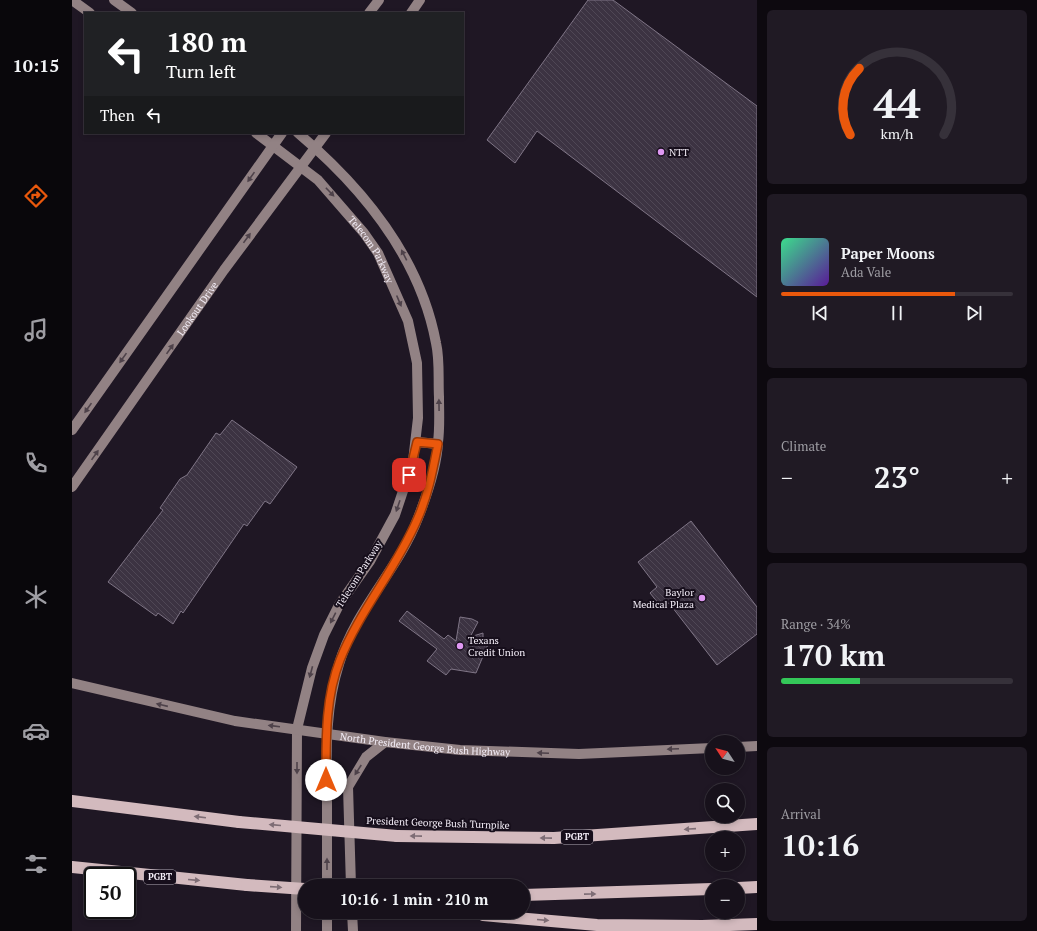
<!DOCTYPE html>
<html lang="en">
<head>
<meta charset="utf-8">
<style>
  body { margin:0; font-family:"PT Serif",serif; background:#201a24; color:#f1f3f6; height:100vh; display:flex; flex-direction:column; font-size:15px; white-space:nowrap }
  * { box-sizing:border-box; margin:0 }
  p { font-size:13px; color:#9e9da3 }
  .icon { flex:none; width:22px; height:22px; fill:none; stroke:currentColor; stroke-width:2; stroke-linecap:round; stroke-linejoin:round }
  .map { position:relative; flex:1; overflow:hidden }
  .panel { display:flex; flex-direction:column; gap:10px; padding:10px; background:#0d090f; width:280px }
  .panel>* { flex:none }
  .banner { position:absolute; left:12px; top:12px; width:380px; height:122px; border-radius:0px; box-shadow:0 2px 6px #0003,0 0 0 1px #36313a; background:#202124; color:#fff; overflow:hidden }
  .needle { width:26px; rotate:306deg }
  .controls { position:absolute; left:633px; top:735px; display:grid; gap:8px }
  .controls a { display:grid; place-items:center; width:40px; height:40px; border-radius:50%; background:#17111b; box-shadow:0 2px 6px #0003,0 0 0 1px #36313a; font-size:20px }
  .speed { position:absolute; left:12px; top:867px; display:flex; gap:8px; font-size:20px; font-weight:700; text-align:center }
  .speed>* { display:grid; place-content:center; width:52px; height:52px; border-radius:50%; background:#17111b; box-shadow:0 2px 6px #0003,0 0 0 1px #36313a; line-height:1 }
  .speed .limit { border:2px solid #111; border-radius:6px; background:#fff; color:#111 }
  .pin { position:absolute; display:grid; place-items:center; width:34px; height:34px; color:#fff; margin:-17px; border-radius:8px; box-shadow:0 2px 6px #0006 }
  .me { position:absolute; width:44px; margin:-22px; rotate:0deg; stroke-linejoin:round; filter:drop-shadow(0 0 3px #0008) }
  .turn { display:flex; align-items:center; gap:14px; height:84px; padding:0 16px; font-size:18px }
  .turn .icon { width:52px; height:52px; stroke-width:2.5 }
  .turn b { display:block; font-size:28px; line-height:34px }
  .then { display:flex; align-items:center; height:38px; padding:0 16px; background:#0003; gap:8px; font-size:15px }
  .big { font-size:30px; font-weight:700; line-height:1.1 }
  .panel .widget { flex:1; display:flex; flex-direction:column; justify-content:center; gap:6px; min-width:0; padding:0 14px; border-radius:6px; background:#201a24 }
  .panel .dial { align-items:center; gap:0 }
  .dial svg { height:104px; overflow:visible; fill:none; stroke:#36313a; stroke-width:7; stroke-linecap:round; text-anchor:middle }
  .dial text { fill:#f1f3f6; stroke:none }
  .song { display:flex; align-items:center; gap:12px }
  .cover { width:48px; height:48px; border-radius:6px; background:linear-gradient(135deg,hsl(150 70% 55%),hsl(270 70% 35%)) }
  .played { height:4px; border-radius:2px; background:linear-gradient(90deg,#ea580c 75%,#36313a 75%) }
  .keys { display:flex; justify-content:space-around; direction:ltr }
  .heat { display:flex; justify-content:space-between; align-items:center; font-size:22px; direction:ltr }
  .charge { height:6px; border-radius:3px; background:linear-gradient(90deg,#34c759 34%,#36313a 0) }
  .trip { position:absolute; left:226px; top:879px; width:232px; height:40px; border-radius:20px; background:#17111b; box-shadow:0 2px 6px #0003,0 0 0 1px #36313a; font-weight:700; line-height:40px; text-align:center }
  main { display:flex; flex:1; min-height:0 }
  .tabs { display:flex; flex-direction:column; width:72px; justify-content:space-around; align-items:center; background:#09070b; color:#9e9da3 }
  .tabs .icon { width:28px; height:28px }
  .tabs .current { color:#ea580c }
  .tabs b { font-size:18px; color:#f1f3f6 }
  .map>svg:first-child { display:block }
  .building { fill:url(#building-back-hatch); stroke:#7f7586 }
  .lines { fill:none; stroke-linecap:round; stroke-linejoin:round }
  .secondary { stroke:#928284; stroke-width:10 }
  .highway { stroke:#d3babe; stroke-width:12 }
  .highway-bridge { stroke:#d3babe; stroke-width:12 }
  .oneway { fill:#4e424a }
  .oneway2 { fill:#7e6d75 }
  .route-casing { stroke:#983908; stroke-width:10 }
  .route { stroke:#ea580c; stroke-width:7 }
  .poi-dot { fill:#df98f2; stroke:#160e1b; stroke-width:1.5 }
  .labels { text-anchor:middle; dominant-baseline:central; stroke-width:4; stroke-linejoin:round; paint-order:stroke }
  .shield { fill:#160e1b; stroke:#b1abb6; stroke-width:1 }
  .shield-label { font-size:9px; font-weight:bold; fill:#f4eef8 }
  .poi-label { font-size:10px; fill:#f4eef8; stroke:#160e1b; text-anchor:start }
  .street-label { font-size:10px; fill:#f4eef8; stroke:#160e1b }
</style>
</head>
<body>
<main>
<nav class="tabs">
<b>10:15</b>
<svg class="icon current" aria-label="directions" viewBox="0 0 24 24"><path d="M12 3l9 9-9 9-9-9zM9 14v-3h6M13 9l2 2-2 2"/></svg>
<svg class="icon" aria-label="music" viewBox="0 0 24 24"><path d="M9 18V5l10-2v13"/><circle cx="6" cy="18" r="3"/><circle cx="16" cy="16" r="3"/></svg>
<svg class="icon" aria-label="phone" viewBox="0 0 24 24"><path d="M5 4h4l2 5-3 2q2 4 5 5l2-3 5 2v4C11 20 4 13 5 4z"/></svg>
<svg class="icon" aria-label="climate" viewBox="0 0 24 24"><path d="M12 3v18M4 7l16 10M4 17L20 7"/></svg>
<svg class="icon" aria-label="car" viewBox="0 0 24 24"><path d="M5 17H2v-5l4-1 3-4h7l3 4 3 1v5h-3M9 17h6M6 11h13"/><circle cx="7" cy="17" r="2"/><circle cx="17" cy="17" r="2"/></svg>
<svg class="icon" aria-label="filters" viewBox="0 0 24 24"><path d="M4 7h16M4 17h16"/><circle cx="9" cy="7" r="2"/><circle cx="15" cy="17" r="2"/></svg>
</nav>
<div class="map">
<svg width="685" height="931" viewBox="0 0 685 931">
  <defs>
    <pattern id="building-back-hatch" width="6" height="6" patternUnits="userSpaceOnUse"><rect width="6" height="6" fill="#3c3342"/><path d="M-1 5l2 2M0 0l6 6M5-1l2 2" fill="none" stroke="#4f4755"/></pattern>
  </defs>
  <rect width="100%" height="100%" fill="#1f1724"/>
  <g class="building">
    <path d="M516,0H541L685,106V297L465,131L443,163L415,140Z"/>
    <path d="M160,420L225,467L198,504L193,501L175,526L172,524L111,613L109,611L101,624L86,613L84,616L36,582L91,510L88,508L108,479L115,475L144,433L148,435Z"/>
    <path d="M619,521L685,607V634L645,665L597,603L590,608L578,593L585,587L566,562Z"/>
    <path d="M335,611L372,639L376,635L384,641L388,617L400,619L406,622L398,637L411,633V642H417L404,673L379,669L374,675L355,661L365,649L327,621Z"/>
  </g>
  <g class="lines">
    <g class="secondary">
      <path d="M0,0L18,13"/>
      <path d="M42,0L60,13"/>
      <path d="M297,13L307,0"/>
      <path d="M339,13L348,0"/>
      <path id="s1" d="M184,133L246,180L292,233L306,253L336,321L345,363L346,418L341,461L323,515L298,561L267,605L252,635L240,668L225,729L224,931"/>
      <path d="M226,133C291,188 348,257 364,343C368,360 366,379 367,397C367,412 368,427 366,442C365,467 355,495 346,518C326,570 283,610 267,664C254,705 254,747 255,791C255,822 255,854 255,886"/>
      <path d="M0,430L210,133"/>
      <path d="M345,442L366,444"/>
      <path id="s2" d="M0,487L152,270L254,133"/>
      <path id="s3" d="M0,683L163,721L313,742L388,750L507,754L640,748"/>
      <path d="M666,747L685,746"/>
      <path d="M279,886L276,787L294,757L313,742"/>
      <path d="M255,912V931"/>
      <path d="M280,912L281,931"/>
    </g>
    <g class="highway">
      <path d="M0,801L167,822"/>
      <path d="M325,836L482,838L685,824"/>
      <path d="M0,867L175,885"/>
      <path d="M666,888L685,887"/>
      <path d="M451,895L640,889"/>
      <path d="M405,912L411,915L525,925L630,926L685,924"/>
    </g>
    <g class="highway-bridge">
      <path d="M167,822L325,836"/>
      <path d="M175,885L233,889"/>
    </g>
  </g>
  <defs><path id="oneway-solid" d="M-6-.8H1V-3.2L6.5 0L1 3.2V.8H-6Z"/></defs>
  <g class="oneway">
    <use href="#oneway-solid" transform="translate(179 177) rotate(125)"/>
    <use href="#oneway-solid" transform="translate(258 192) rotate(46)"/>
    <use href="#oneway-solid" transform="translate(175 238) rotate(-54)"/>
    <use href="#oneway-solid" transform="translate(332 255) rotate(-117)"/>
    <use href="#oneway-solid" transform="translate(327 301) rotate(67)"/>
    <use href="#oneway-solid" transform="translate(98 349) rotate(-55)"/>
    <use href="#oneway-solid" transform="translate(51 358) rotate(125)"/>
    <use href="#oneway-solid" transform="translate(367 405) rotate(-91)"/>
    <use href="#oneway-solid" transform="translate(16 408) rotate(125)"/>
    <use href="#oneway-solid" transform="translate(23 455) rotate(-55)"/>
    <use href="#oneway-solid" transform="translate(326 506) rotate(109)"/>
    <use href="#oneway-solid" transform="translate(261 618) rotate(117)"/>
    <use href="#oneway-solid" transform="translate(239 672) rotate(105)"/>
    <use href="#oneway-solid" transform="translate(90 705) rotate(-167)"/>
    <use href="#oneway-solid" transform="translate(202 726) rotate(-173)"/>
    <use href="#oneway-solid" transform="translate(601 749) rotate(178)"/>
    <use href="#oneway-solid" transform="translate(471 753) rotate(-178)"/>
    <use href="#oneway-solid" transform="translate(225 768) rotate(90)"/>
    <use href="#oneway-solid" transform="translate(286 770) rotate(123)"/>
    <use href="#oneway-solid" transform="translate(255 864) rotate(-90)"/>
  </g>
  <g class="oneway2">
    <use href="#oneway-solid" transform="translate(128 817) rotate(-173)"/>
    <use href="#oneway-solid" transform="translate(203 825) rotate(-175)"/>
    <use href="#oneway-solid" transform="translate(618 829) rotate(176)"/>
    <use href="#oneway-solid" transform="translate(344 836) rotate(-179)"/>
    <use href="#oneway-solid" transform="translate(474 838) rotate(-179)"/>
    <use href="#oneway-solid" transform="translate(122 880) rotate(5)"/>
    <use href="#oneway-solid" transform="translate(204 887) rotate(4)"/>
    <use href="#oneway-solid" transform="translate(518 894) rotate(-1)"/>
    <use href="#oneway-solid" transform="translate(471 920) rotate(5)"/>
  </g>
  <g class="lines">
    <g class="route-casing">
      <path id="route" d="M254,780C254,740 253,698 268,660C288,610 324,569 345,520C356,496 361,469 366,444L345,442L337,475"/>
    </g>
    <use href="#route" class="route"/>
  </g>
  <g class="poi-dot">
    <circle cx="589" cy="152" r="4"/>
    <circle cx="630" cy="598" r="4"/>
    <circle cx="388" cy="646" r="4"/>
  </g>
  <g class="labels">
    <g class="shield">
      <rect x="489" y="830" width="32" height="14" rx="3"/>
      <rect x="72" y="870" width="32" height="14" rx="3"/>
    </g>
    <g class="shield-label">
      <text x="505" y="837">PGBT</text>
      <text x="88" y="877">PGBT</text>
    </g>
    <g class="poi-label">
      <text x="597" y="152">NTT</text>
      <text x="622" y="592" text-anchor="end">Baylor<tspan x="622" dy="12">Medical Plaza</tspan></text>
      <text x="396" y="640">Texans<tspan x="396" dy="12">Credit Union</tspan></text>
    </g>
    <g class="street-label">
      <text stroke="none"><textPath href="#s1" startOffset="166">Telecom Parkway</textPath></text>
      <text stroke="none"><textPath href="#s2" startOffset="218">Lookout Drive</textPath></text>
      <text transform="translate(287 574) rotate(-58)">Telecom Parkway</text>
      <text stroke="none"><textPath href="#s3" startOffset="359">North President George Bush Highway</textPath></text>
      <text transform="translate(366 823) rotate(2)">President George Bush Turnpike</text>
    </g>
  </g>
</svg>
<div class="controls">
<a><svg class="needle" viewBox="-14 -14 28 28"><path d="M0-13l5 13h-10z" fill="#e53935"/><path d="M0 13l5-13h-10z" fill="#9e9da3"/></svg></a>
<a><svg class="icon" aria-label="search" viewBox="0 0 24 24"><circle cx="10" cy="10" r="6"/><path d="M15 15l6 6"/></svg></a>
<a>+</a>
<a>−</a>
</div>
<div class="speed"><div class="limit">50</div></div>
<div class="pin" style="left:337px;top:475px;background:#d93025"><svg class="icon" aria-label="arrive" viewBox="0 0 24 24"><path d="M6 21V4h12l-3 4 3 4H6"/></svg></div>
<svg class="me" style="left:254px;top:780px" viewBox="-20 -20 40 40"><circle r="19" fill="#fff"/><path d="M0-13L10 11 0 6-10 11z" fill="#ea580c"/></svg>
<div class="trip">10:16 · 1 min · 210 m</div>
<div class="banner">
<div class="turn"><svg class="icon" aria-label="left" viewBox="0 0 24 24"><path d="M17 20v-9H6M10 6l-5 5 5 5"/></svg><div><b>180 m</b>Turn left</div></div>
<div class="then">Then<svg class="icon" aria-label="left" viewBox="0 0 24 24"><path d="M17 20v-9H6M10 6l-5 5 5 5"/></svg></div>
</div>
</div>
<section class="panel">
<div class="widget dial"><svg viewBox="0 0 100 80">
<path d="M14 69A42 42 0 1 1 86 69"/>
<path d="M14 69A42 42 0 0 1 21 18" stroke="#ea580c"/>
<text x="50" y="56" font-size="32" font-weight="700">44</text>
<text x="50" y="72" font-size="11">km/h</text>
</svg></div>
<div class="widget">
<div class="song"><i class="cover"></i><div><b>Paper Moons</b><p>Ada Vale</p></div></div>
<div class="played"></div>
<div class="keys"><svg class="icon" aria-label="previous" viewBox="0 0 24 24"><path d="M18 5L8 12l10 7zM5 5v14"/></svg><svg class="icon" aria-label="pause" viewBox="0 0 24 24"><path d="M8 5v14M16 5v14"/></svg><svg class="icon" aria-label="next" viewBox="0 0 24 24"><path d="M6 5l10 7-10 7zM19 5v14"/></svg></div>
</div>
<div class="widget"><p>Climate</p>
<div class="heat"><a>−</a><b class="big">23°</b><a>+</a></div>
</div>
<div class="widget"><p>Range · 34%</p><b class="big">170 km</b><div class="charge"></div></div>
<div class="widget"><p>Arrival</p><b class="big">10:16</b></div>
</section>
</main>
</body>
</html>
